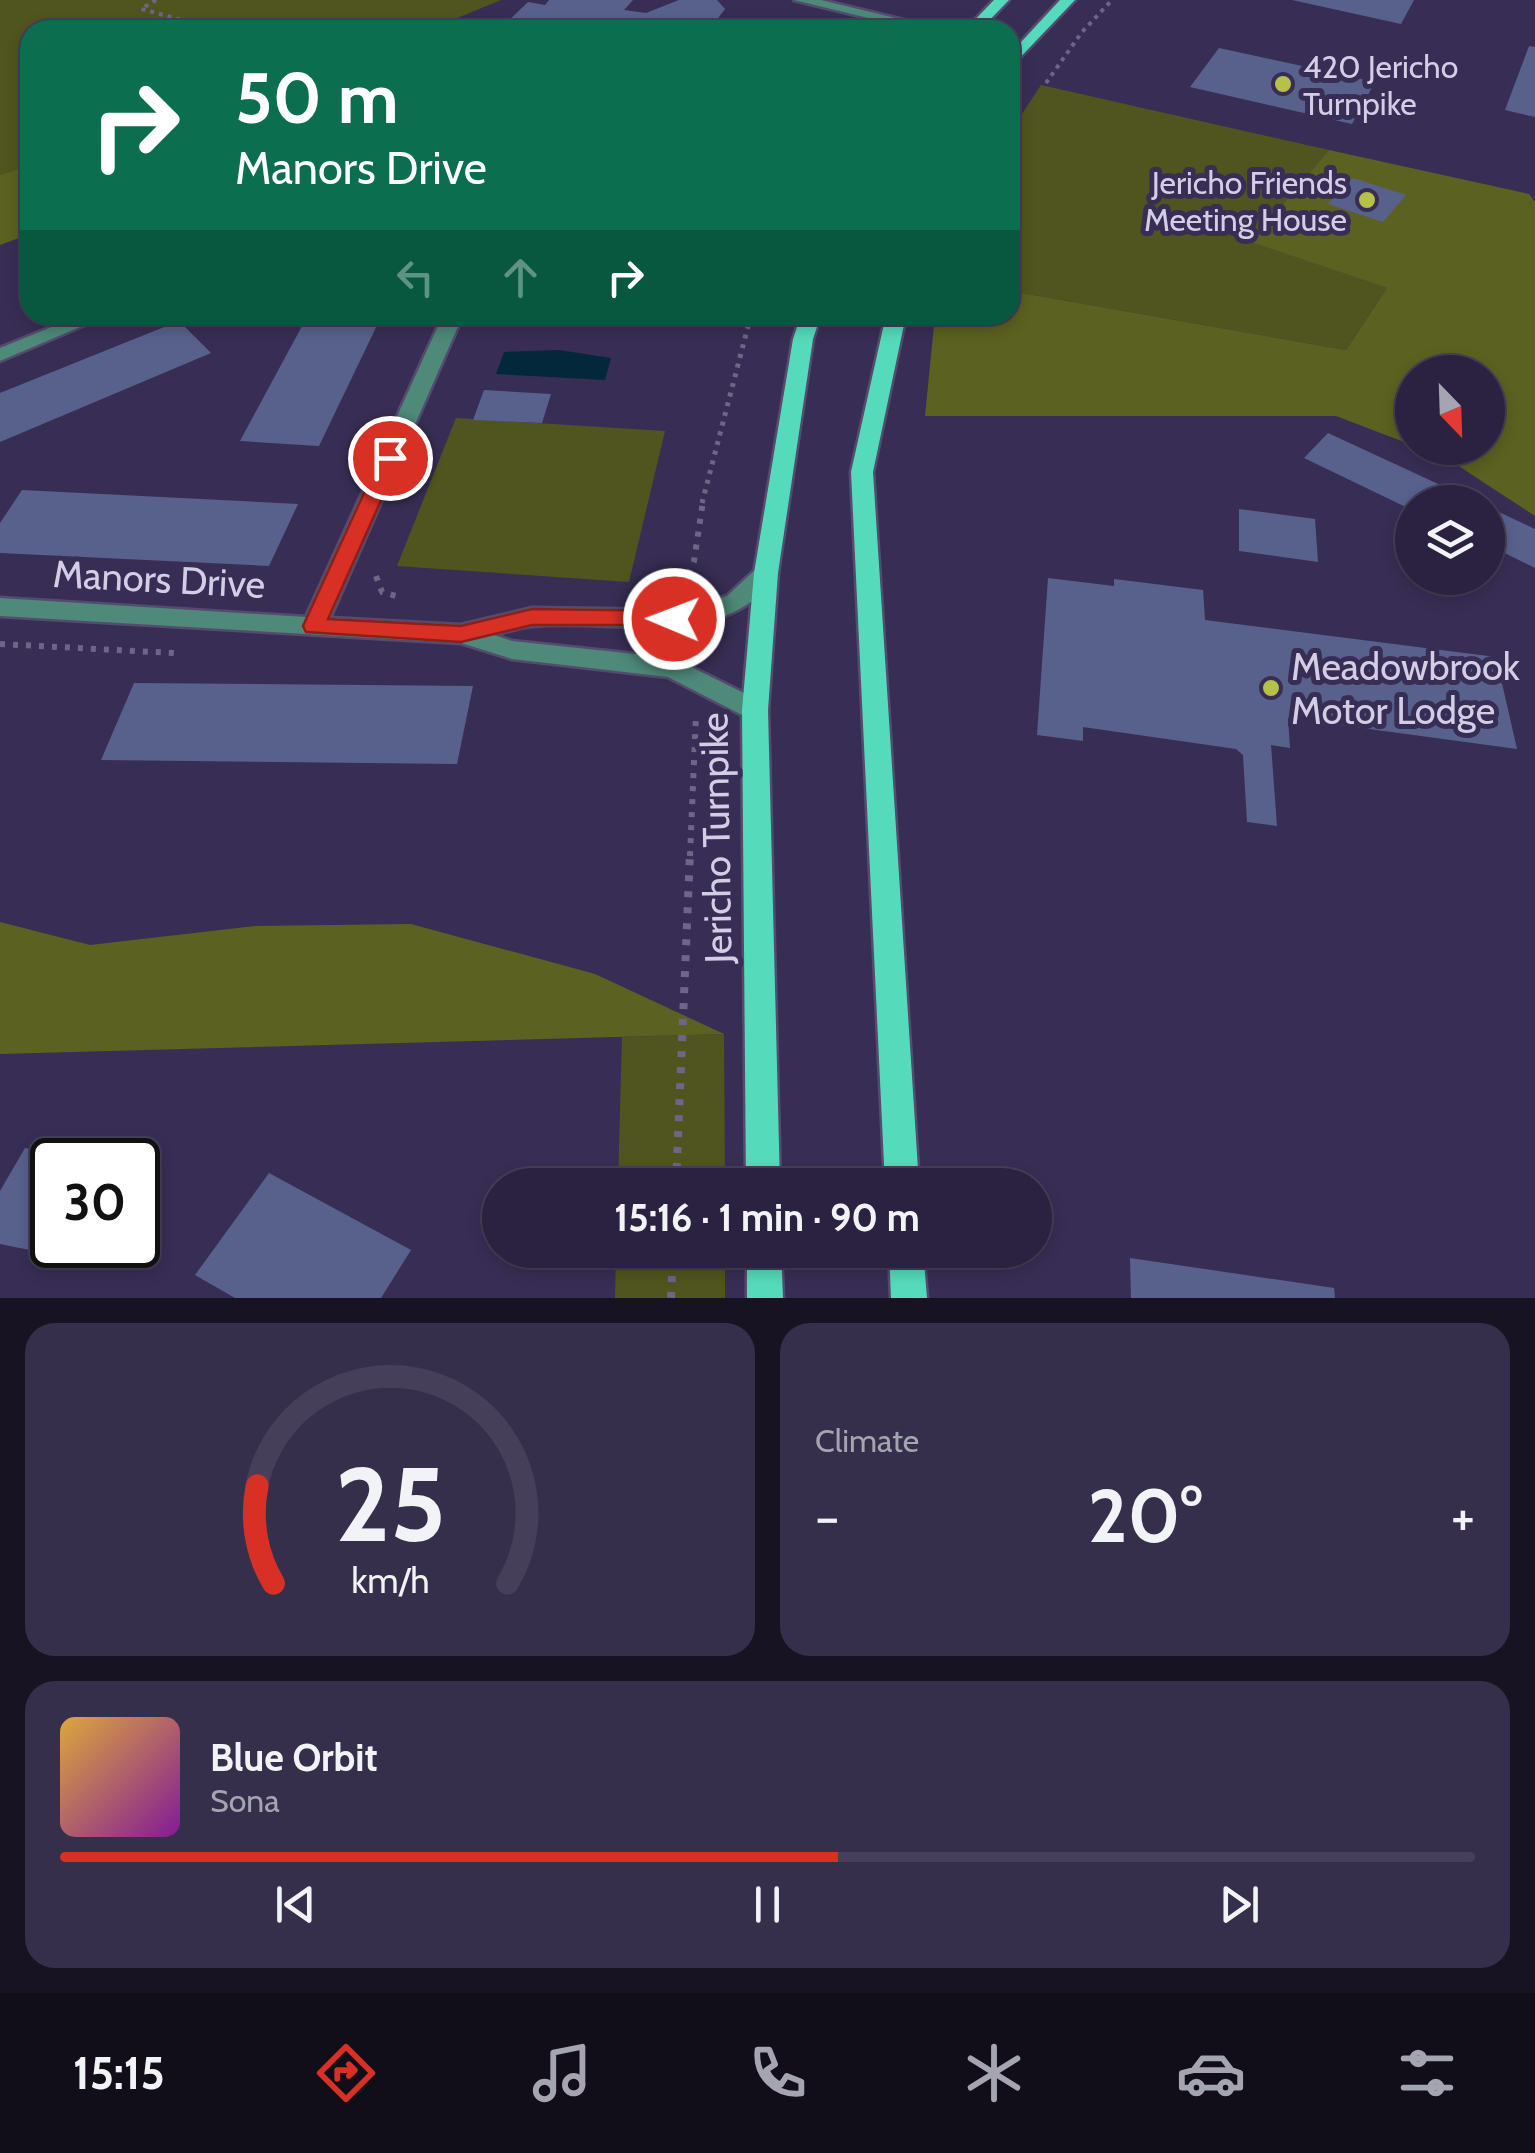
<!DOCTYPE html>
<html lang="en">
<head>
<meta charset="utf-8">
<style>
  body { margin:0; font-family:Cabin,sans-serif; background:#362f4b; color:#f1f3f6; height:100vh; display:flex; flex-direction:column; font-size:38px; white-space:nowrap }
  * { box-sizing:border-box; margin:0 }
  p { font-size:32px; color:#a5a4b1 }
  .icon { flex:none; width:55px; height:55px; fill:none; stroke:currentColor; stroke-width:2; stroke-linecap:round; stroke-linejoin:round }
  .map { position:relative; height:1298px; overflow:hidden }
  .panel { display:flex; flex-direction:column; gap:25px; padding:25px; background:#171323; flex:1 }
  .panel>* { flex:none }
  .top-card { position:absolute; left:20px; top:20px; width:1000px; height:305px; border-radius:30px; box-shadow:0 5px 15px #0003,0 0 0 2px #463f59; background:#0b6e4f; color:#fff; overflow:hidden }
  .needle { width:65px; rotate:157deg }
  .buttons { position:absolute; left:1395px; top:355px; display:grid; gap:20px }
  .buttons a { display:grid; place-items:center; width:110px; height:110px; border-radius:50%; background:#2a2240; box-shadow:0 5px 15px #0003,0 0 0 2px #463f59; font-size:50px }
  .speed { position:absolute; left:30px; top:1138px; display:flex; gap:20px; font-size:50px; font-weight:700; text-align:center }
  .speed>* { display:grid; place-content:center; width:130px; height:130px; border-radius:50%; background:#2a2240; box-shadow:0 5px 15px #0003,0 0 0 2px #463f59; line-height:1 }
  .speed .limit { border:5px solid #111; border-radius:15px; background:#fff; color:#111 }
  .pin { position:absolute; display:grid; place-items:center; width:85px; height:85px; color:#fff; margin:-42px; border:5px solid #fff; border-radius:50%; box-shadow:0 2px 10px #0007 }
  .me { position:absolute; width:110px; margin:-55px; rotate:271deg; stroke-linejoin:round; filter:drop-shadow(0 0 8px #0008) }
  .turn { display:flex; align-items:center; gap:35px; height:210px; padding:0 50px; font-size:45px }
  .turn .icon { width:130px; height:130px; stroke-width:2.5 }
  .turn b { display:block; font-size:70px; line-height:85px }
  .lanes { display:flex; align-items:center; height:95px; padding:0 50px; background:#0003; justify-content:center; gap:50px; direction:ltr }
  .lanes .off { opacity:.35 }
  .big { font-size:75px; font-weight:700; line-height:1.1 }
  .panel .card { flex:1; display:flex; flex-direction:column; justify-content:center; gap:15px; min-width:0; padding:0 35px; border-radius:30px; background:#362f4b }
  .panel .dial { align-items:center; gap:0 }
  .dial svg { height:260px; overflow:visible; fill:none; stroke:#463f59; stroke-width:7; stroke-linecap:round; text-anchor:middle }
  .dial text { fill:#f1f3f6; stroke:none }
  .song { display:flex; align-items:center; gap:30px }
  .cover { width:120px; height:120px; border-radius:15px; background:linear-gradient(135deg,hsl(40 70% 55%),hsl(290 70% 35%)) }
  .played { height:10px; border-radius:5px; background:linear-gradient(90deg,#d93025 55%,#463f59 55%) }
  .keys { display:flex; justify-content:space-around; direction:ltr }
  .heat { display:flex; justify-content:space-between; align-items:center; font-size:55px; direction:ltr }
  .panel .tiles { flex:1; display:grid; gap:25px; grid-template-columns:1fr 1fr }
  .card:last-child { grid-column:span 2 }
  .trip { position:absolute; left:482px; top:1168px; width:570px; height:100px; border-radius:50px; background:#2a2240; box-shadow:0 5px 15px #0003,0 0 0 2px #463f59; font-weight:700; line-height:100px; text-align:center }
  .dock { display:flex; height:160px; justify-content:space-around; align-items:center; background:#110e1a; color:#a5a4b1 }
  .dock .icon { width:70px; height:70px }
  .dock .current { color:#d93025 }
  .dock b { font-size:45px; color:#f1f3f6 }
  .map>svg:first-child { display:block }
  .green { fill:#50551f }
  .forest { fill:#5b6120 }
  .water { fill:#03283b }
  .building { fill:#58618c }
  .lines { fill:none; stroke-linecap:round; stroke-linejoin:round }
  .minor-casing { stroke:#544b6f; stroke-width:5 }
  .major-casing { stroke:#544b6f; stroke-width:5 }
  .path-far3 { stroke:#6e6587; stroke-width:4; stroke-dasharray:4 5; stroke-linecap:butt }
  .path-far2 { stroke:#6e6587; stroke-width:5; stroke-dasharray:4 6; stroke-linecap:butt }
  .path-far1 { stroke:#6e6587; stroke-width:6; stroke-dasharray:5 8; stroke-linecap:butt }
  .path { stroke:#6e6587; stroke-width:8; stroke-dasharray:6 10; stroke-linecap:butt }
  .minor { fill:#4e8979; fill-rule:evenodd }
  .major { fill:#55dbbb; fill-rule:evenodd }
  .route { fill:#d93025; stroke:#8d1f18; stroke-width:2.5 }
  .poi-dot { fill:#b6c149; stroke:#382e55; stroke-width:4 }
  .labels { text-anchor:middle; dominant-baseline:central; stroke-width:10; stroke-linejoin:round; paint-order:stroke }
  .far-poi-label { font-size:32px; fill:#d3cee6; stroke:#382e55; text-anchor:start }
  .street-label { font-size:38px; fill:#d3cee6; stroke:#382e55 }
  .poi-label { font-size:38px; fill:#d3cee6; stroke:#382e55; text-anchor:start }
</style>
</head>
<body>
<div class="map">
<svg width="1535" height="1298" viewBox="0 0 1535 1298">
  <rect width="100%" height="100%" fill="#382e55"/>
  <g class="green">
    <path d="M0,0H501L428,30H30V165L0,175Z"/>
    <path d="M1041,85L1329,150L1252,242L1387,288L1346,350L1010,291V132Z"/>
    <path d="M456,418L665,431L629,582L397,566Z"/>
    <path d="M724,1034L725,1185H618L622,1037Z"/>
    <path d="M616,1250H725V1298H615Z"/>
  </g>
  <g class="forest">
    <path d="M1329,150L1529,194L1535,202V516L1448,459L1418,448H1488V372H1412V445L1336,416H925L935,315H1010V291L1346,350L1387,288L1251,242Z"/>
    <path d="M30,165V234L0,245V175Z"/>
    <path d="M0,922L90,945L255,926L411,924L595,974L724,1034L0,1054Z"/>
  </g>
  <path class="water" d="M559,350L611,358L605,380L496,374L504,352Z"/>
  <g class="building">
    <path d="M549,0H633L624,10L646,13L679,0H717L725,9L709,30H499L528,2L545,5Z"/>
    <path d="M1292,0H1414L1401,24Z"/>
    <path d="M1529,46L1535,47V117L1505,110Z"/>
    <path d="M1219,48L1375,82L1352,124L1190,87Z"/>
    <path d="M1353,178L1406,195L1383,222L1328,204Z"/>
    <path d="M308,315H382L319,446L240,441Z"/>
    <path d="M179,321L211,353L0,442V393Z"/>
    <path d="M484,390L551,394L542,423L473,420Z"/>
    <path d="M1328,433L1477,502H1412V510L1304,458Z"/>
    <path d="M22,490L298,504L269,566L0,553V523Z"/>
    <path d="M1488,507L1535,529V568L1488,545Z"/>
    <path d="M1239,509L1315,519L1318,562L1239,551Z"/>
    <path d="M1048,578L1114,586V579L1203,590L1205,620L1496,657L1517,749L1288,718L1290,748L1271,745L1277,826L1247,822L1243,755L1236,749L1083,727V741L1037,735Z"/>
    <path d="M134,683L473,686L457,764L101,760Z"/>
    <path d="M25,1148L76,1158L52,1160V1245H119L109,1266L0,1244V1191Z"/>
    <path d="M138,1171L155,1175L138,1209Z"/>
    <path d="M269,1173L411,1250L381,1298H235L195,1275Z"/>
    <path d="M1130,1258L1334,1288L1335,1298H1131Z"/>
  </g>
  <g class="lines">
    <g class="minor-casing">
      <g id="minor">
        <path d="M794,0H821L945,30H918Z"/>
        <path d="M775,26H794L801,30H768Z"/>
        <path d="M81,315H108L0,361V348Z"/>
        <path d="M443,315H463L330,618L461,625L532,608L674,610L727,596L758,567L766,565L778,573C727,654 610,617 532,626C519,627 506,632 494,635L512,641L673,658L764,703L768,710L764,717H746L668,677L512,659L461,643L0,616V598L306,617Z"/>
      </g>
    </g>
    <g class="major-casing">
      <g id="major">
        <path d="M994,0H1009L980,30H965Z"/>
        <path d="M1060,0H1075L1010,68V54Z"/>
        <path d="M801,315H821L813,339L778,573L768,710L780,1185H746L742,710L754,573L793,339Z"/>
        <path d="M886,315H906L873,472L919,1185H885L851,472Z"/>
        <path d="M747,1250H781L783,1298H747Z"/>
        <path d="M889,1250H923L927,1298H891Z"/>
      </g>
    </g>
    <g class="path-far3">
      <path d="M156,0L141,9L190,22L189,28"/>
      <path d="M1046,83L1082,32L1112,0"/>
    </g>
    <g class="path-far2">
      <path d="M481,319L583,315"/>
      <path d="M702,503L751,315"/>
    </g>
    <g class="path-far1">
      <path d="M376,576L382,592L396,596"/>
      <path d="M683,586L694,561L703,501"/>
      <path d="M0,644L174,653"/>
      <path d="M690,856L696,715"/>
    </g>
    <g class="path">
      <path d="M676,1185L690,853"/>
      <path d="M671,1298L673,1250"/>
    </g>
    <use href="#minor" class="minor"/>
    <use href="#major" class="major"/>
  </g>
  <path class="route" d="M390,452L400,458L328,619L461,626L532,609L674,611L682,614V625H532L461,642L306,632L303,626L380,458Z"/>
  <g class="poi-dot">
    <circle cx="1283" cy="84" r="10"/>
    <circle cx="1367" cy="200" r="10"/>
    <circle cx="1271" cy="688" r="10"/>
  </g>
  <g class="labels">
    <g class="far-poi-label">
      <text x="1303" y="66">420 Jericho<tspan x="1303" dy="37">Turnpike</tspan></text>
      <text x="1347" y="182" text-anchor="end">Jericho Friends<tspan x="1347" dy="37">Meeting House</tspan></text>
    </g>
    <g class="street-label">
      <text transform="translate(159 579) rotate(3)">Manors Drive</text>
      <text transform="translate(716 838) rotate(-91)">Jericho Turnpike</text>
    </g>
    <g class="poi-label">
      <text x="1291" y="666">Meadowbrook<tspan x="1291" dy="44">Motor Lodge</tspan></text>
    </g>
  </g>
</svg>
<div class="buttons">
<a><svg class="needle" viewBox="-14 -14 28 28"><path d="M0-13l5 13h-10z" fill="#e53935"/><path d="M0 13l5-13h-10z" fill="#a5a4b1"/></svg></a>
<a><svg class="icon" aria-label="layers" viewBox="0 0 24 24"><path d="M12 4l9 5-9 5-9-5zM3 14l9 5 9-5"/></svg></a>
</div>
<div class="speed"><div class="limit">30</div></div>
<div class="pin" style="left:390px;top:458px;background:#d93025"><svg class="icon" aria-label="arrive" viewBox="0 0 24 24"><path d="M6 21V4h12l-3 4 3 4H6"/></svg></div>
<svg class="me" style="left:674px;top:619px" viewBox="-20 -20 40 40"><circle r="17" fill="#d93025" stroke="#fff" stroke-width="3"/><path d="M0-11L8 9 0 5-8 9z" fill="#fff"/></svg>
<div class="trip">15:16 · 1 min · 90 m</div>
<div class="top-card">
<div class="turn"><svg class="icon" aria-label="right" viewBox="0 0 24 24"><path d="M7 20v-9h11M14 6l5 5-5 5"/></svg><div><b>50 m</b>Manors Drive</div></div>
<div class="lanes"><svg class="icon off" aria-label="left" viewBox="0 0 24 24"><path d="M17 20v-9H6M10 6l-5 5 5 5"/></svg><svg class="icon off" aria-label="ahead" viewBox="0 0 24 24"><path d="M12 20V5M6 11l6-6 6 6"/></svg><svg class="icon" aria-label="right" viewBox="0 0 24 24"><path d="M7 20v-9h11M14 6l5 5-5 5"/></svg></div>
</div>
</div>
<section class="panel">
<div class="tiles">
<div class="card dial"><svg viewBox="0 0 100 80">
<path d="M14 69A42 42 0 1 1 86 69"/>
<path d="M14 69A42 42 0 0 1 9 39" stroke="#d93025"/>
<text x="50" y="56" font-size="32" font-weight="700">25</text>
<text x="50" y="72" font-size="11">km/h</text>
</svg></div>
<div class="card"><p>Climate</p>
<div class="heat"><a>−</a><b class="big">20°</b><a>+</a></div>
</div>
<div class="card">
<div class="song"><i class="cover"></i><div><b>Blue Orbit</b><p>Sona</p></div></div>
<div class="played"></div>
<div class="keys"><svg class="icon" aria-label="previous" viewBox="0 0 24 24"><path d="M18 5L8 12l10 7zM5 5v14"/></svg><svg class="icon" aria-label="pause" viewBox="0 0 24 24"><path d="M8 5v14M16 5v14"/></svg><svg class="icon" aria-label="next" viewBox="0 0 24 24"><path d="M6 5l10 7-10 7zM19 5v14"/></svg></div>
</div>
</div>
</section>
<nav class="dock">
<b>15:15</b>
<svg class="icon current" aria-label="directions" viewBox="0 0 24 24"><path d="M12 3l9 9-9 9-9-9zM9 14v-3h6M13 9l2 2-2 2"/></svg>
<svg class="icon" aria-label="music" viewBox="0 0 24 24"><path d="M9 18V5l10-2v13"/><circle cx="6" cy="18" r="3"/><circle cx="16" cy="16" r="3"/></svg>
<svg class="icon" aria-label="phone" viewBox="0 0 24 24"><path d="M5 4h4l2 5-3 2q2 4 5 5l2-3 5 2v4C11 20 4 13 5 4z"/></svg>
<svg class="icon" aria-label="climate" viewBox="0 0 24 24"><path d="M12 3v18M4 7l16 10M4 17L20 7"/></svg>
<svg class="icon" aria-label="car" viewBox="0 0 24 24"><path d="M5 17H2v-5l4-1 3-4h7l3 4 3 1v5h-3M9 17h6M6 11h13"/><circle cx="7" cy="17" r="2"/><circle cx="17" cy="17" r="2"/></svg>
<svg class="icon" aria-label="filters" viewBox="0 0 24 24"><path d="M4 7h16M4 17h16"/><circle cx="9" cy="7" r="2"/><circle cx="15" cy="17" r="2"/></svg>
</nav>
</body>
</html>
